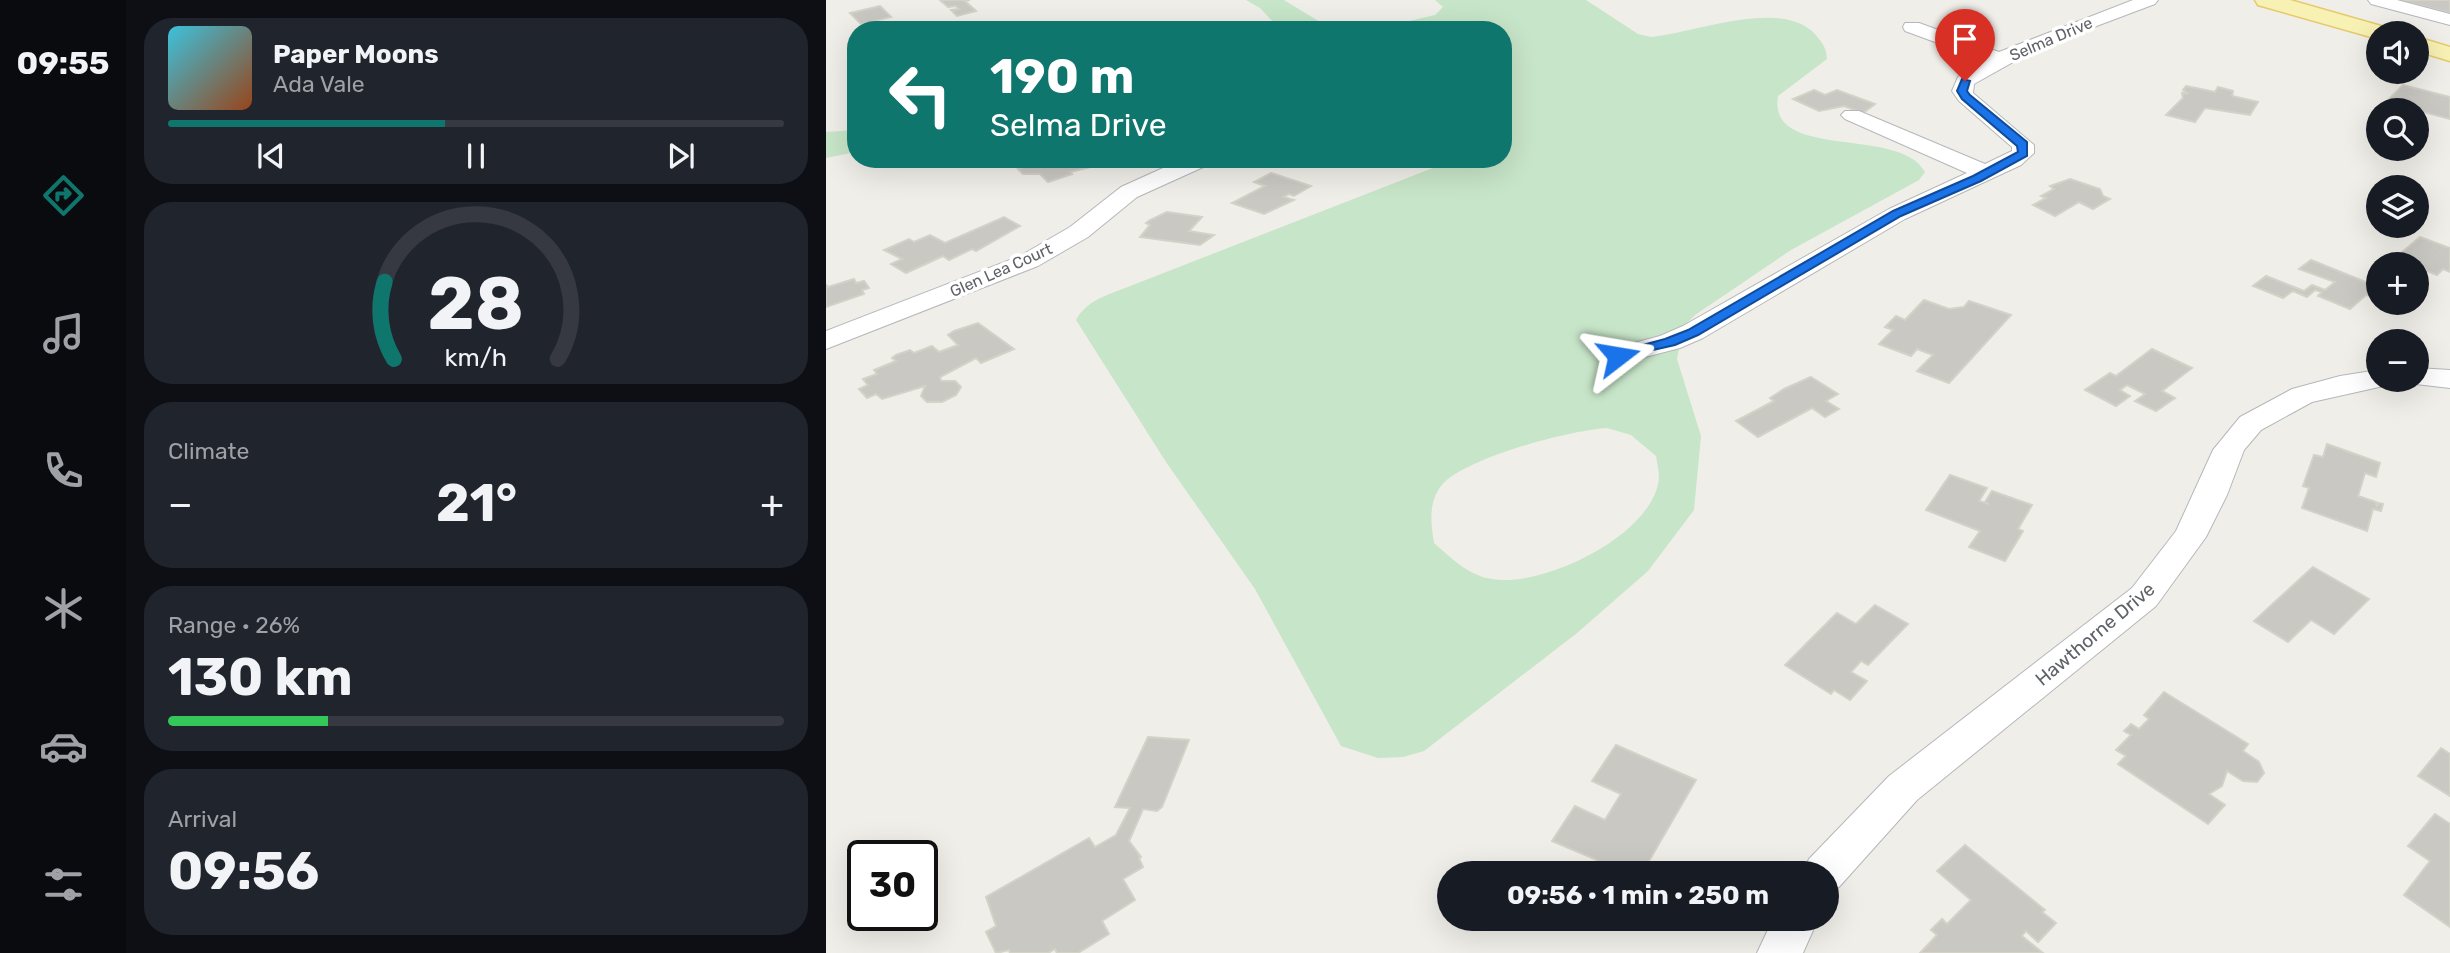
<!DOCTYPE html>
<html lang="en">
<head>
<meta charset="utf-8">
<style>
  body { margin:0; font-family:Rubik,sans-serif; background:#20242c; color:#f1f3f6; height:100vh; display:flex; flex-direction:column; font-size:26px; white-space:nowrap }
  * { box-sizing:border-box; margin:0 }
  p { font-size:23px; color:#9ea1a6 }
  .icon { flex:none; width:38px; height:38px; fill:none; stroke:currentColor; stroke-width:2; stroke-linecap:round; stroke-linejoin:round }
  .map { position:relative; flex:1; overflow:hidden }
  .details { display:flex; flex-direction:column; gap:18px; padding:18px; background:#0d0f14; width:700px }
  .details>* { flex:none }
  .guide { position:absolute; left:21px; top:21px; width:665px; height:147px; border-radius:28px; box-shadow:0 7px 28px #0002; background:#0f766e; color:#fff; overflow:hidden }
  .fabs { position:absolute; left:1540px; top:21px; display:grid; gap:14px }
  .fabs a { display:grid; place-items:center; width:63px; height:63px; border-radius:50%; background:#171b24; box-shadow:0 7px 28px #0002; font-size:35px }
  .speed { position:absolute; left:21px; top:840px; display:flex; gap:14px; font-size:35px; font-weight:700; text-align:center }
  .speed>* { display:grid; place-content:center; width:91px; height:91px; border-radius:50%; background:#171b24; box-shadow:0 7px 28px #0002; line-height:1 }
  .speed .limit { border:4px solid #111; border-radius:10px; background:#fff; color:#111 }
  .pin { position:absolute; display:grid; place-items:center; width:60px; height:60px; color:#fff; margin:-72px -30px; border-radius:50% 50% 50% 0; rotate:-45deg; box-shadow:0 0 7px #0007 }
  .pin .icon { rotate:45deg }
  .me { position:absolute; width:77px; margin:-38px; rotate:76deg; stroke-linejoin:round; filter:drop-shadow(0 0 5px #0008) }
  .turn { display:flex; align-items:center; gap:24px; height:147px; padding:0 28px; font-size:32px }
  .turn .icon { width:91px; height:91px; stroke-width:2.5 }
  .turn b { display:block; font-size:49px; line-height:60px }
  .big { font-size:52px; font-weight:700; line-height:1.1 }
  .details .card { flex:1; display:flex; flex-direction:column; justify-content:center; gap:10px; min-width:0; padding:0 24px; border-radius:28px; background:#20242c }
  .details .dial { align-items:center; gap:0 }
  .dial svg { height:182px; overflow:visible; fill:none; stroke:#363941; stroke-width:7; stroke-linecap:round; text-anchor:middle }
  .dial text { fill:#f1f3f6; stroke:none }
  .song { display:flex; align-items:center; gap:21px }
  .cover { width:84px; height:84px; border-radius:10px; background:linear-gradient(135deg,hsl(190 70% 55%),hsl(20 70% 35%)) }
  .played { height:7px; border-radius:4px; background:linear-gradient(90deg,#0f766e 45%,#363941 45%) }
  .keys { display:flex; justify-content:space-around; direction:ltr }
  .heat { display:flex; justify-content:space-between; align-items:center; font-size:38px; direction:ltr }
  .charge { height:10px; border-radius:5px; background:linear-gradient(90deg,#34c759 26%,#363941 0) }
  .trip { position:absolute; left:611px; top:861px; width:402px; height:70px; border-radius:35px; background:#171b24; box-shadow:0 7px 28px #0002; font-weight:700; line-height:70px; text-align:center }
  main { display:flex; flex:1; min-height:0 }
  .menu { display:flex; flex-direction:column; width:126px; justify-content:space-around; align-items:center; background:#090b0e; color:#9ea1a6 }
  .menu .icon { width:49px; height:49px }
  .menu .selected { color:#0f766e }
  .menu b { font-size:32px; color:#f1f3f6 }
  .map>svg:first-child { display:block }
  .green { fill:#c7e5c8; fill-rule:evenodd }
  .building { fill:#c9c8c2; stroke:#d4d1c7; stroke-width:2 }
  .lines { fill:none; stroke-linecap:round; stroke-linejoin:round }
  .minor-casing { stroke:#b5b7bb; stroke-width:2 }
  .major-casing { stroke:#e6c96b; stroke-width:3 }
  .minor { fill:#fff; fill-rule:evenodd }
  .major { fill:#f8f1b4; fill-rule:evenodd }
  .route { fill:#1a73e8; stroke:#114b97; stroke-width:2 }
  .labels { text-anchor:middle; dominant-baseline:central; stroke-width:7; stroke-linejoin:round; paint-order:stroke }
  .far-street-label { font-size:16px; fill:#5f6267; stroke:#fff }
  .street-label { font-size:19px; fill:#5f6267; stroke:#fff }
</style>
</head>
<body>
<main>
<nav class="menu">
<b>09:55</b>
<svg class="icon selected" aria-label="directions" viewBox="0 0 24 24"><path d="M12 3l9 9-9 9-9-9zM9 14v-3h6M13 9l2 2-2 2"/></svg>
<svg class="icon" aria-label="music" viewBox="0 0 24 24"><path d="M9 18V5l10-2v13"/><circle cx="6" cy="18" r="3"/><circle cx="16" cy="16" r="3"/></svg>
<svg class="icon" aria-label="phone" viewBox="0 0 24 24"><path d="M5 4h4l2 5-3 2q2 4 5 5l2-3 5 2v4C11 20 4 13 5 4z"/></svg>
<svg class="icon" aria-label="climate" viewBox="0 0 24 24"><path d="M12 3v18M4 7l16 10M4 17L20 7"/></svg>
<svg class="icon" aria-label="car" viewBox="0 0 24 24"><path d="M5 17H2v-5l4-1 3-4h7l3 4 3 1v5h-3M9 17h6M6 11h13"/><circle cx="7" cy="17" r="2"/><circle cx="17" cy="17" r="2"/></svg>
<svg class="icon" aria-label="filters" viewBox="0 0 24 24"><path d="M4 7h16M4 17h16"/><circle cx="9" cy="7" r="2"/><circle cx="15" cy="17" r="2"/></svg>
</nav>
<section class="details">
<div class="card">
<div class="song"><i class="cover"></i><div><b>Paper Moons</b><p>Ada Vale</p></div></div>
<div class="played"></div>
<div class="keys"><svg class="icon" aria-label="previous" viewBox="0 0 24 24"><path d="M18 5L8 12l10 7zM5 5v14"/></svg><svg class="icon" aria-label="pause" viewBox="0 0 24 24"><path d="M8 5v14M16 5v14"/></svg><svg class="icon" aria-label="next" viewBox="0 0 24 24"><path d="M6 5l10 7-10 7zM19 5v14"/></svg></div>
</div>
<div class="card dial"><svg viewBox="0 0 100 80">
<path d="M14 69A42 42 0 1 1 86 69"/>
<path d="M14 69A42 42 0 0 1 10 35" stroke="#0f766e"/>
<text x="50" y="56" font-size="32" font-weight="700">28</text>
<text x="50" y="72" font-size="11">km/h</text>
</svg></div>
<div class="card"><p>Climate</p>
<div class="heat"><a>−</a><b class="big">21°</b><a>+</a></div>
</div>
<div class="card"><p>Range · 26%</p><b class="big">130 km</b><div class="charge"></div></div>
<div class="card"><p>Arrival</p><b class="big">09:56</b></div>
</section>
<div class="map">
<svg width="1624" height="953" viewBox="0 0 1624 953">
  <rect width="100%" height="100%" fill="#f0eee8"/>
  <g class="green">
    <path d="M420,0H458L499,25L514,30H441L449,24L434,8Z"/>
    <path d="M609,0H760L812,34L825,37C871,32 950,0 986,31C995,41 1000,46 1001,59L952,96C941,162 1074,125 1099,172L1093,180L965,250L869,315L857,327L851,359L875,436L868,510L822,571L751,633L598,751L577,757L552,758L515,746L429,589L340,462L250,320C260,302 276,297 294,290L630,159H677V30H544L609,15L617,7ZM781,428L805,435L830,456C831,463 833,471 833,478C828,535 717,588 666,579C643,576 624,557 608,543C605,524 602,503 615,486C637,458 745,430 781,428Z"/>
    <path d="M30,130V152L0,158V132Z"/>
  </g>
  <g class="building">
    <path d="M114,0H144L139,1L150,11L131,16L125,10L133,9L130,6L122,7Z"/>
    <path d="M1573,0H1624V13Z"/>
    <path d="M54,6L65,17L35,24L24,13Z"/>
    <path d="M1577,85L1624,97V119L1560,102Z"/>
    <path d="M1360,86L1389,92L1392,87L1407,91L1406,96L1432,102L1424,115L1379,108L1369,122L1340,115L1357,98L1356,93H1361L1357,90Z"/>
    <path d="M988,90L999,95L1011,90L1049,104L1037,113L1018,106L993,111L967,99Z"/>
    <path d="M190,159H266L270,162L269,166L244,172L246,174L222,182L214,174H197L192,169L198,167Z"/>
    <path d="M445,173L485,186L468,196L463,194L458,197L468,200L438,214L406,203L439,186L428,182Z"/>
    <path d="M1244,179L1274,189L1277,196L1284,199L1267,209L1253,202L1229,216L1207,205L1220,198L1215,196L1228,189L1224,186Z"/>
    <path d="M341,212L376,217L363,231L388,235L374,245L314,237L324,225L320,223L324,220Z"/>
    <path d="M178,217L194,226L150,251L146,249L123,260L117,256L80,273L65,264L76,259L58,250L83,239L88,242L104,235L119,243Z"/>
    <path d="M1594,237L1624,248V272L1617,269L1611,275L1591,267V264L1568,259Z"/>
    <path d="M1485,260L1552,287V294L1548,297L1540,295L1524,309L1492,296L1496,292L1489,290L1481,297L1467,291L1457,298L1427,286L1440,276L1478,291L1486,285L1499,290L1509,282L1473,269Z"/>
    <path d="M28,279L30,283L38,281L43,288L36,290L38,294L0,307V285L2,287Z"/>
    <path d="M1098,300L1123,309L1138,307L1143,301L1185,315L1123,383L1091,371L1107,355L1091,349L1085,356L1053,344L1067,330L1059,327L1070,316L1079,320Z"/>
    <path d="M152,323L188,349L155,363L150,358L114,377L115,381H129L135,387L130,395L116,402H101L95,396L99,386L56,399L50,394L41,398L33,389L42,385L37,379L51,374L48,370L70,361L66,358L70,355L84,350L88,353L106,346L113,352L132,345L122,335L128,331Z"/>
    <path d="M1326,349L1366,368L1336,391L1349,398L1330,411L1309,401L1319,394L1301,385L1294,390L1304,396L1290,406L1259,390L1284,373L1290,376Z"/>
    <path d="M985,377L1012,394L1000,401L1013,409L999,417L986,408L932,437L910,421L948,401L944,398L958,389Z"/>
    <path d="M1501,444L1554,463L1550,477L1539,473L1532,496L1550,502L1551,507L1552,503L1557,504L1555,511L1547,509L1541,531L1476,508L1483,488L1477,486L1488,455L1497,457Z"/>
    <path d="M1124,475L1161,488L1153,501L1163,504L1159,502L1166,491L1206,505L1192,529L1197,531L1179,561L1143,547L1154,531L1100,510Z"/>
    <path d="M1487,567L1543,599L1508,634L1485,620L1462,642L1428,621Z"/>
    <path d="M1049,605L1082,624L1042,665L1035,661L1025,672L1041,681L1024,700L1008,690L1005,694L959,665L1011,613L1030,624Z"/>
    <path d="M1338,692L1422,744L1417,751L1433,762L1438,773L1431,782L1417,781L1401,771L1396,786L1383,794L1399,805L1382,824L1292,764L1300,756L1290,750L1305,735L1298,731L1305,724L1313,729L1323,719L1318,715Z"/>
    <path d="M322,737L363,740L336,807L331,811L317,809L303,841L315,857L313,858L317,867L297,879L309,900L276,921L283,934L252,953H231L229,949L222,953H184L183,950L170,953L160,932L170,926L160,897L263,838L269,847L290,835L304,808L289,807Z"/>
    <path d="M790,745L870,780L816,873H801L785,866L777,873L766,868L771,860L726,841L749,806L779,820L795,794L766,781Z"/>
    <path d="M1615,748L1624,754V796L1592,776Z"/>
    <path d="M1609,814L1624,824V927L1578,895L1604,861L1582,846Z"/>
    <path d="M1139,845L1219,910L1216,912L1230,923L1212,942L1200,931L1196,936L1217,953H1094L1111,935L1105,930L1116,919L1121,924L1145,900L1111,871Z"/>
  </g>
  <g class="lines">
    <g class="minor-casing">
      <g id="minor">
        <path d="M1307,0H1332L1329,4L1212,48L1148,84L1147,93L1208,145V153L1195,165L1079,219L877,338L854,348L792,364L782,362L778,356L782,350L834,336L857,326L1063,209L1141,173L1019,119L1015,115L1019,111H1033L1159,164L1186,151V147L1133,101L1126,91L1132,77L1158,60L1079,31L1077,27L1079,23H1093L1173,52Z"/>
        <path d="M1542,0H1571L1624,14V25L1545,4Z"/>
        <path d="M357,159H387L384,164L311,197L262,237L212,266L0,349V331L194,256L244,227L295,187Z"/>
        <path d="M1591,368L1624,370V388L1581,383L1579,380H1591Z"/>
        <path d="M1552,370V380H1566L1562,385L1486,402L1435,430L1418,450L1401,495L1380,537L1330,606L1091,800L1013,887L1001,891V873H977L983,859L1063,776L1306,588L1350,531L1387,450L1414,417L1466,389L1514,376Z"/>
        <path d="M947,919H992L977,953H931Z"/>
      </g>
    </g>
    <g class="major-casing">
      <g id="major">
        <path d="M1429,0H1464L1562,28L1565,33H1552V39L1432,5Z"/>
        <path d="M1591,37L1624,47V61L1591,51Z"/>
      </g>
    </g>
    <use href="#minor" class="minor"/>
    <use href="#major" class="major"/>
  </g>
  <path class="route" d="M1136,79L1144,81L1141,91L1144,95L1201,142V156L1155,181L1075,216L872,335L849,345L787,359V353L839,339L862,330L1067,211L1147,176L1192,152L1191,146L1136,99L1131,91Z"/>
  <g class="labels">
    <g class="far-street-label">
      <text transform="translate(1225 39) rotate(-23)">Selma Drive</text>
      <text transform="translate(175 270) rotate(-24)">Glen Lea Court</text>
    </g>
    <g class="street-label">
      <text transform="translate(1269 634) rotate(-40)">Hawthorne Drive</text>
    </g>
  </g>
</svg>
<div class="fabs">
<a><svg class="icon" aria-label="sound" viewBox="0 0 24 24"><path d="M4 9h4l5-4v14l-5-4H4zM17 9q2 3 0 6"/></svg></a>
<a><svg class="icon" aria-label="search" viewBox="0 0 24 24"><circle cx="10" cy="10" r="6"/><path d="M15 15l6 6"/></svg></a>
<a><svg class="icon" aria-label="layers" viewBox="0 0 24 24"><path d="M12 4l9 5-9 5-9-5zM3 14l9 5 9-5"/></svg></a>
<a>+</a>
<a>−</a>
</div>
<div class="speed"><div class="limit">30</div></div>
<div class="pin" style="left:1139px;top:81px;background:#d93025"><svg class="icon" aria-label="arrive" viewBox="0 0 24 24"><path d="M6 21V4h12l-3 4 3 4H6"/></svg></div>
<svg class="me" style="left:792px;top:356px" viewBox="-20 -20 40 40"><path d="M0-17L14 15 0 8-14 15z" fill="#1a73e8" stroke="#fff" stroke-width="4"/></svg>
<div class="trip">09:56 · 1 min · 250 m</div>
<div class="guide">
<div class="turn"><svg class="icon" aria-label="left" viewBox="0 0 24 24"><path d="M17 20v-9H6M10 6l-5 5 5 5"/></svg><div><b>190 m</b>Selma Drive</div></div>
</div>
</div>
</main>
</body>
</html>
